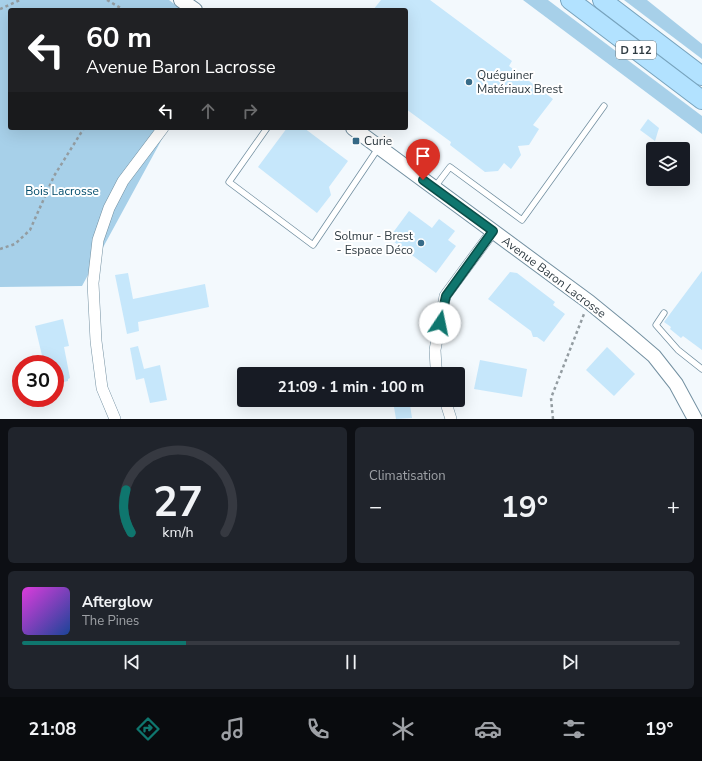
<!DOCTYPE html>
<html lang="fr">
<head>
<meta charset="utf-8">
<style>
  body { margin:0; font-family:"Nunito Sans",sans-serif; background:#20242c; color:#f1f3f6; height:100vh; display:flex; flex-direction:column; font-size:15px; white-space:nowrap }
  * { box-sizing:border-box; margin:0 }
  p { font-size:13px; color:#9ea1a6 }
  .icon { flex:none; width:22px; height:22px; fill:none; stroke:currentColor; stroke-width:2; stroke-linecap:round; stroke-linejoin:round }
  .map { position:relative; height:419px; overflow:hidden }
  .side { display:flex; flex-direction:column; gap:8px; padding:8px; background:#0d0f14; flex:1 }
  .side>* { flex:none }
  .guide { position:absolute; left:8px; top:8px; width:400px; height:122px; border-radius:4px; box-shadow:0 4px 16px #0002; background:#202124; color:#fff; overflow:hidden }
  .fabs { position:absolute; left:646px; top:142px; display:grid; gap:8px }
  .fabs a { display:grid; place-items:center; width:44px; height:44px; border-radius:4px; background:#171b24; box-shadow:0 4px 16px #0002; font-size:20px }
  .speed { position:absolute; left:12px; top:355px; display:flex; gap:8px; font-size:20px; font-weight:700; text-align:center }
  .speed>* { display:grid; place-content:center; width:52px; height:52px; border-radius:50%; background:#171b24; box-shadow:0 4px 16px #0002; line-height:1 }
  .speed .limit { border:6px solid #d22; background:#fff; color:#111 }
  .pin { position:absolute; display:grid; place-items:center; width:34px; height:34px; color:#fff; margin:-41px -17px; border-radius:50% 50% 50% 0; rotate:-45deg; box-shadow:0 0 4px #0007 }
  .pin .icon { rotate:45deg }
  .me { position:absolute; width:44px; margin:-22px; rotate:11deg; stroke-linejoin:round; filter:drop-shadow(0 0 3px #0008) }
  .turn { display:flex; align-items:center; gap:14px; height:84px; padding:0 12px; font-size:18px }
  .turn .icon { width:52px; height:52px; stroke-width:2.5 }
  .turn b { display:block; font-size:28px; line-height:34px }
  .lanes { display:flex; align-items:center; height:38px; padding:0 12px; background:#0003; justify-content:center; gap:20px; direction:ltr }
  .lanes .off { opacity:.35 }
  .big { font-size:30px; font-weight:700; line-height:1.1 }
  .side .tile { flex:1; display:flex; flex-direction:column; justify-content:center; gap:6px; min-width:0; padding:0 14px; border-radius:6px; background:#20242c }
  .side .dial { align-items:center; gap:0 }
  .dial svg { height:104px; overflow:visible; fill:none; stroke:#363941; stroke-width:7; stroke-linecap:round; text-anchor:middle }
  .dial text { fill:#f1f3f6; stroke:none }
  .song { display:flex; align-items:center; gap:12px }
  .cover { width:48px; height:48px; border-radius:6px; background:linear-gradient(135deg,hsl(300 70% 55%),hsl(220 70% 35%)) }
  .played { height:4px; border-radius:2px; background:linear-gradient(90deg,#0f766e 25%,#363941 25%) }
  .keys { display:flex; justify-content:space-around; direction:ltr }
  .heat { display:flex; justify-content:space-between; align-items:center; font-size:22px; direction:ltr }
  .side .tiles { flex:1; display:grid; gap:8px; grid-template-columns:1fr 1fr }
  .tile:last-child { grid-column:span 2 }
  .trip { position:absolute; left:237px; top:367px; width:228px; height:40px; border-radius:4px; background:#171b24; box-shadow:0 4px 16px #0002; font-weight:700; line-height:40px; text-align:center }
  .menu { display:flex; height:64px; justify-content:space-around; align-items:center; background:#090b0e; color:#9ea1a6 }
  .menu .icon { width:28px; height:28px }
  .menu .on { color:#0f766e }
  .menu b { font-size:18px; color:#f1f3f6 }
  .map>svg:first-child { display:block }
  .green { fill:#a7d0e9 }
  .building { fill:#c6e7fb }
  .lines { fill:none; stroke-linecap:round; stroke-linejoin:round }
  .service-casing { stroke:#7390a1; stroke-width:7 }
  .minor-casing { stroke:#7390a1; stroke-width:12 }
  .tertiary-casing { stroke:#7390a1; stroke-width:16 }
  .trunk-casing { stroke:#77a3bd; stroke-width:20 }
  .path { stroke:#939ca1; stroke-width:2.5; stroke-dasharray:3 3; stroke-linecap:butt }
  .service { stroke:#fff; stroke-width:5.5 }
  .minor { stroke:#fff; stroke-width:11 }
  .tertiary { stroke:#fff; stroke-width:14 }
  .trunk { stroke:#b2e2ff; stroke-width:18 }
  .route-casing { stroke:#0a4d48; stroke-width:10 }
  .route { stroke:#0f766e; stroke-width:7 }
  .poi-dot { fill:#376b88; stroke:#fff; stroke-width:1.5 }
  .labels { text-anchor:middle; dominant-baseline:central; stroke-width:4; stroke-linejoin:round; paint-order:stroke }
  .shield { fill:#fff; stroke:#6d767b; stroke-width:1 }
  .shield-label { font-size:11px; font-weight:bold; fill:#2f3b42 }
  .poi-label { font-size:12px; fill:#2f3b42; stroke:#fff; text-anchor:start }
  .park-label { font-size:12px; fill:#004b6b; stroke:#fff }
  .street-label { font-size:12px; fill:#2f3b42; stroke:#fff }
</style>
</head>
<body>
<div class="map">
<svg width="702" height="419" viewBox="0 0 702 419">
  <rect width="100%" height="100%" fill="#f3f9fd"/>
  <g class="green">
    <path d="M0,0H169L182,10H10V128H168L82,286L0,287Z"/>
    <path d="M523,0H548L702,116V134Z"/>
    <path d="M624,0H647L702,44V59Z"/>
  </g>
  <g class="building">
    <path d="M381,0H430L512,61L509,66L553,99L533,125L539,129L529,145L518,146L521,155L511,169L504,163L498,171L485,172L450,145L451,142L406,109V10H373Z"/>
    <path d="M648,119L659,128L655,141L640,130Z"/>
    <path d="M287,128H304L348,161L329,187L331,195L317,213L258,167Z"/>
    <path d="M409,211L432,228L439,219L455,231L448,240L456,246L436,273L389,238Z"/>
    <path d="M702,271V350L683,336L681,338L670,329L671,327L664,322Z"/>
    <path d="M510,272L517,273L555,302L553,305L565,314L544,342L537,337H533L531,331L488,299Z"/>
    <path d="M128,273L133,299L205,284L209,307L138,322L139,331L127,334L115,275Z"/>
    <path d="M63,319L69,346L64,347L70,378L68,379V381L55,384V364H44L35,326Z"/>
    <path d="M138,346L144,369L160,365L167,400L150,403L144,378L136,380L130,348Z"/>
    <path d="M607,347L635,374L614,396L586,370Z"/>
    <path d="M480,360L527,369L522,397L474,389Z"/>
    <path d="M410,405L412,418L396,419L394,407Z"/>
  </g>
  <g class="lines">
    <g class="service-casing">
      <g id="service">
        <path d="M267,128L229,182L313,245L379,147"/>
        <path d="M434,188L450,167L522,220L604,106"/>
        <path d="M664,313L656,325L678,350L702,369"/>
      </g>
    </g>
    <g class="minor-casing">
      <g id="minor">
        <path d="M438,374L436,367L435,350L445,296L493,231"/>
        <path d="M445,400L451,419"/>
        <path d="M115,419L102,388L96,341L93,283L98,240L109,208L123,181L163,128"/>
      </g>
    </g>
    <g class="tertiary-casing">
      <g id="tertiary">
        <path d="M181,0L195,10"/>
        <path d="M353,128L589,302L627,333L654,356L676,384L695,419"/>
      </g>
    </g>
    <g class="trunk-casing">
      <g id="trunk">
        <path d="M570,0L702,100"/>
        <path d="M602,0L702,76"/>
      </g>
    </g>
    <g class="path">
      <path d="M107,0L124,10"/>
      <path d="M0,9L20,0"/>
      <path d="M0,249L15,244L30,230L54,176L84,128"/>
      <path d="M553,419L551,398L584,314"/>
    </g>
    <use href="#service" class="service"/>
    <use href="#minor" class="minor"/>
    <use href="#tertiary" class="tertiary"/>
    <use href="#trunk" class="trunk"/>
  </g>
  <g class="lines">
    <g class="route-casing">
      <path id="route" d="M423,180L493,231L446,296L440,323"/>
    </g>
    <use href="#route" class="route"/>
  </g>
  <g class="poi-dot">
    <circle cx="469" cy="82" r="4"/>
    <rect x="352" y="137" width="8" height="8" rx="2"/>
    <circle cx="421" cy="243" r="4"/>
  </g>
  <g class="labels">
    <rect class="shield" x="616" y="41" width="40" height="18" rx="3"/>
    <g class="shield-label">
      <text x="636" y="50">D 112</text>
    </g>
    <g class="poi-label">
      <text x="477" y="75">Quéguiner<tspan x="477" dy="14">Matériaux Brest</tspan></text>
      <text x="364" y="141">Curie</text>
      <text x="413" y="236" text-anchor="end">Solmur - Brest<tspan x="413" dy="14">- Espace Déco</tspan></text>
    </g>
    <g class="park-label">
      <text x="62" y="191">Bois Lacrosse</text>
    </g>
    <g class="street-label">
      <text transform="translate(554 277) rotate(37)">Avenue Baron Lacrosse</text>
    </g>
  </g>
</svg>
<div class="fabs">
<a><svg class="icon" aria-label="layers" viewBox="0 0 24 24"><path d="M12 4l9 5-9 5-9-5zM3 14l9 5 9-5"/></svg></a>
</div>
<div class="speed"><div class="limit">30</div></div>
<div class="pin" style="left:423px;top:180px;background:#d93025"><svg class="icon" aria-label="arrive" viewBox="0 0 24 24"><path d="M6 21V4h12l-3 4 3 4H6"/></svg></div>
<svg class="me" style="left:440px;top:323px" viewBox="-20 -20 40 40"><circle r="19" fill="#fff"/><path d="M0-13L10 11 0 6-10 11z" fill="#0f766e"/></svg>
<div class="trip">21:09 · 1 min · 100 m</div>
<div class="guide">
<div class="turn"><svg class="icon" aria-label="left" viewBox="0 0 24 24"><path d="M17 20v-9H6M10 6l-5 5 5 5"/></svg><div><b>60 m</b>Avenue Baron Lacrosse</div></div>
<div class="lanes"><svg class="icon" aria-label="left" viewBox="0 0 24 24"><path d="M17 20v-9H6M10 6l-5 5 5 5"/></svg><svg class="icon off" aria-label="ahead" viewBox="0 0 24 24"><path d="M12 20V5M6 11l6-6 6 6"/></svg><svg class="icon off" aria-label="right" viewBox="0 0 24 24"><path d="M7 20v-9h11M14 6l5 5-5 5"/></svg></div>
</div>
</div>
<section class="side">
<div class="tiles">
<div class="tile dial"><svg viewBox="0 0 100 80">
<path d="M14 69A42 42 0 1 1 86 69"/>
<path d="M14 69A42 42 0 0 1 10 36" stroke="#0f766e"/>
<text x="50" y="56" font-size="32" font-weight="700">27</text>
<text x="50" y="72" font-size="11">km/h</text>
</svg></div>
<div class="tile"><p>Climatisation</p>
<div class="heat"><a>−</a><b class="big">19°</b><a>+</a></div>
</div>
<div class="tile">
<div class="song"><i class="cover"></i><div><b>Afterglow</b><p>The Pines</p></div></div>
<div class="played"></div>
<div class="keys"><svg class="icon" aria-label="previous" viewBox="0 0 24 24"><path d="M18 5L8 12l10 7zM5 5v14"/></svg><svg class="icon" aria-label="pause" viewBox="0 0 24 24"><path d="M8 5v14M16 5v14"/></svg><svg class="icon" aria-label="next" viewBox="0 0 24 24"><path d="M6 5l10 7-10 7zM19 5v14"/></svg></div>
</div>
</div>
</section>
<nav class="menu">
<b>21:08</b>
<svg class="icon on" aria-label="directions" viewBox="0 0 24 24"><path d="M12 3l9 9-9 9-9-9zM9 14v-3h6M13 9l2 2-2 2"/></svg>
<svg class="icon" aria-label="music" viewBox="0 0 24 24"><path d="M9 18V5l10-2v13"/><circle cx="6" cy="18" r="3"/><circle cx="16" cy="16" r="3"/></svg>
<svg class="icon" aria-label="phone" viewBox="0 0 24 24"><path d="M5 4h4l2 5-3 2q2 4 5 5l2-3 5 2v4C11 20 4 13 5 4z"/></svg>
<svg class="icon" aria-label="climate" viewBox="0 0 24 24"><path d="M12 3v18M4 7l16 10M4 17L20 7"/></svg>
<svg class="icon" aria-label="car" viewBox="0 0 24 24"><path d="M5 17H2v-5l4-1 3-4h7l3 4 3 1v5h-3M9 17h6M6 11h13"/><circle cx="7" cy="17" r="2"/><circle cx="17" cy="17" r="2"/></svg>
<svg class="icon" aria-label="filters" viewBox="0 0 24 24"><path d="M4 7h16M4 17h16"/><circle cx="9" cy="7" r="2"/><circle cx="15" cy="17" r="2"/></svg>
<b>19°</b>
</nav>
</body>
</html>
